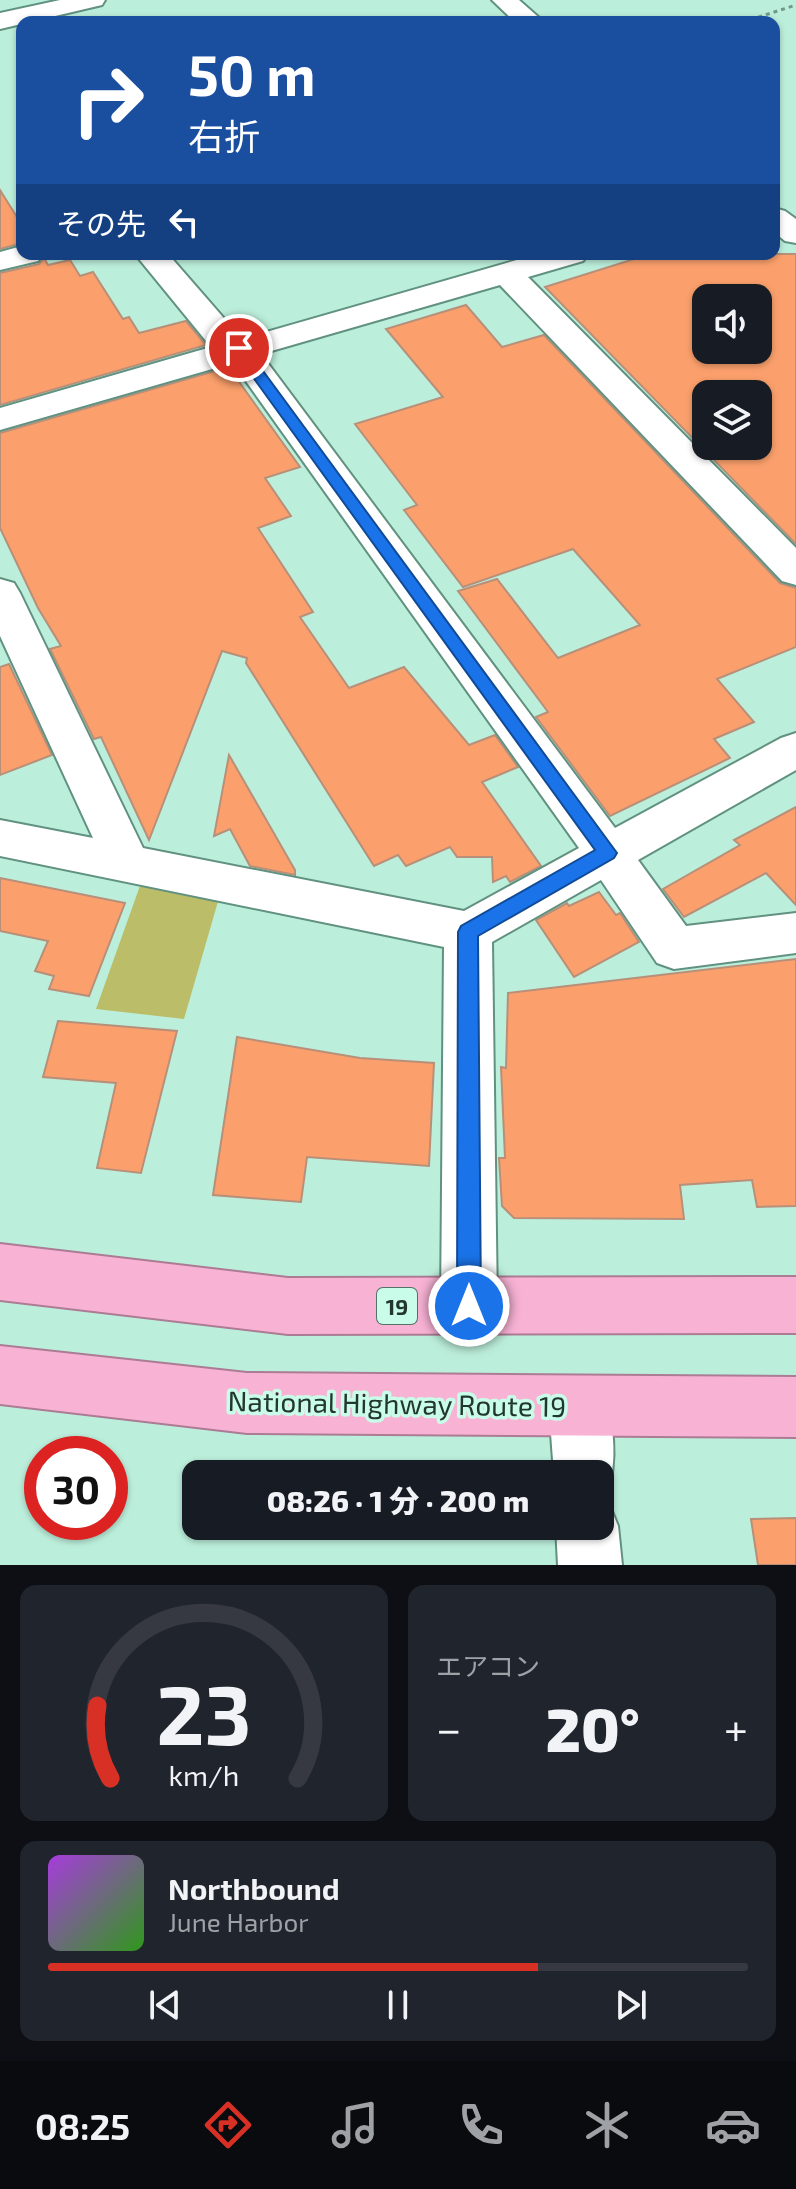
<!DOCTYPE html>
<html lang="ja">
<head>
<meta charset="utf-8">
<style>
  body { margin:0; font-family:"Exo 2","Noto Sans JP",sans-serif; background:#20242c; color:#f1f3f6; height:100vh; display:flex; flex-direction:column; font-size:30px; white-space:nowrap }
  * { box-sizing:border-box; margin:0 }
  p { font-size:26px; color:#9ea1a6 }
  .icon { flex:none; width:44px; height:44px; fill:none; stroke:currentColor; stroke-width:2; stroke-linecap:round; stroke-linejoin:round }
  .map { position:relative; height:1565px; overflow:hidden }
  .sheet { display:flex; flex-direction:column; gap:20px; padding:20px; background:#0d0f14; flex:1 }
  .sheet>* { flex:none }
  .guide { position:absolute; left:16px; top:16px; width:764px; height:244px; border-radius:16px; box-shadow:0 2px 6px #0004; background:#1a4fa0; color:#fff; overflow:hidden }
  .controls { position:absolute; left:692px; top:284px; display:grid; gap:16px }
  .controls a { display:grid; place-items:center; width:80px; height:80px; border-radius:16px; background:#171b24; box-shadow:0 2px 6px #0004; font-size:40px }
  .speed { position:absolute; left:24px; top:1436px; display:flex; gap:16px; font-size:40px; font-weight:700; text-align:center }
  .speed>* { display:grid; place-content:center; width:104px; height:104px; border-radius:50%; background:#171b24; box-shadow:0 2px 6px #0004; line-height:1 }
  .speed .limit { border:12px solid #d22; background:#fff; color:#111 }
  .pin { position:absolute; display:grid; place-items:center; width:68px; height:68px; color:#fff; margin:-34px; border:4px solid #fff; border-radius:50%; box-shadow:0 2px 8px #0007 }
  .me { position:absolute; width:88px; margin:-44px; rotate:0deg; stroke-linejoin:round; filter:drop-shadow(0 0 6px #0008) }
  .turn { display:flex; align-items:center; gap:28px; height:168px; padding:0 40px; font-size:36px }
  .turn .icon { width:104px; height:104px; stroke-width:2.5 }
  .turn b { display:block; font-size:56px; line-height:68px }
  .then { display:flex; align-items:center; height:76px; padding:0 40px; background:#0003; gap:16px; font-size:30px }
  .big { font-size:60px; font-weight:800; line-height:1.1 }
  .sheet .widget { flex:1; display:flex; flex-direction:column; justify-content:center; gap:12px; min-width:0; padding:0 28px; border-radius:16px; background:#20242c }
  .sheet .dial { align-items:center; gap:0 }
  .dial svg { height:208px; overflow:visible; fill:none; stroke:#363941; stroke-width:7; stroke-linecap:round; text-anchor:middle }
  .dial text { fill:#f1f3f6; stroke:none }
  .song { display:flex; align-items:center; gap:24px }
  .cover { width:96px; height:96px; border-radius:12px; background:linear-gradient(135deg,hsl(280 70% 55%),hsl(110 70% 35%)) }
  .played { height:8px; border-radius:4px; background:linear-gradient(90deg,#d93025 70%,#363941 70%) }
  .keys { display:flex; justify-content:space-around; direction:ltr }
  .heat { display:flex; justify-content:space-between; align-items:center; font-size:44px; direction:ltr }
  .sheet .tiles { flex:1; display:grid; gap:20px; grid-template-columns:1fr 1fr }
  .widget:last-child { grid-column:span 2 }
  .trip { position:absolute; left:182px; top:1460px; width:432px; height:80px; border-radius:16px; background:#171b24; box-shadow:0 2px 6px #0004; font-weight:800; line-height:80px; text-align:center }
  .tabs { display:flex; height:128px; justify-content:space-around; align-items:center; background:#090b0e; color:#9ea1a6 }
  .tabs .icon { width:56px; height:56px }
  .tabs .selected { color:#d93025 }
  .tabs b { font-size:36px; color:#f1f3f6 }
  .map>svg:first-child { display:block }
  .green { fill:#bbbd68 }
  .building { fill:#fba06c; stroke:#b88f79; stroke-width:2; fill-rule:evenodd }
  .lines { fill:none; stroke-linecap:round; stroke-linejoin:round }
  .minor-casing { stroke:#619180; stroke-width:4 }
  .trunk-casing { stroke:#ac7b94; stroke-width:4 }
  .path { stroke:#739889; stroke-width:3; stroke-dasharray:4 4; stroke-linecap:butt }
  .minor { fill:#fff; fill-rule:evenodd }
  .trunk { fill:#f8b2d4; fill-rule:evenodd }
  .route { fill:#1a73e8; stroke:#114b97; stroke-width:2 }
  .labels { text-anchor:middle; dominant-baseline:central; stroke-width:7; stroke-linejoin:round; paint-order:stroke }
  .shield { fill:#c9fce9; stroke:#547267; stroke-width:2 }
  .shield-label { font-size:22px; font-weight:bold; fill:#22372f }
  .near-street-label { font-size:28px; fill:#22372f; stroke:#c9fce9 }
</style>
</head>
<body>
<div class="map">
<svg width="796" height="1565" viewBox="0 0 796 1565">
  <rect width="100%" height="100%" fill="#bcefdb"/>
  <path class="green" d="M141,883L219,898L184,1019L96,1009Z"/>
  <g class="building">
    <path d="M0,190L22,225V243L0,249Z"/>
    <path d="M650,254H796V544L545,287ZM706,298H758V350H706ZM706,394H758V446H706Z"/>
    <path d="M44,258L48,265L70,260L80,276L93,272L123,319L129,317L139,333L186,321L206,345L0,405V273L39,264Z"/>
    <path d="M466,305L502,347L544,335L780,583L796,588V647L717,679L754,722L714,739L730,758L610,816L536,717L548,712L458,591L497,579L558,658L640,625L573,549L463,587L404,510L417,505L355,424L443,397L386,329Z"/>
    <path d="M222,369L225,374L232,372L300,467L265,478L291,516L258,528L313,612L300,617L349,688L404,667L469,745L495,735L518,767L482,782L541,866L510,882L506,876L493,882L492,857H457L450,847L406,866L398,855L374,866L246,663L247,658L222,651L149,840L101,737L94,739L50,649L61,646L38,608L0,528V433Z"/>
    <path d="M9,664L52,755L0,775V667Z"/>
    <path d="M229,755L295,870V875L250,866L230,829L214,836Z"/>
    <path d="M796,807V905L766,873L684,917L663,889L740,845L734,840Z"/>
    <path d="M0,878L125,903L89,996L49,989L54,976L35,971L48,941L0,931Z"/>
    <path d="M599,892L616,915L620,913L639,942L574,977L536,920L567,903L569,906Z"/>
    <path d="M796,959V1206L757,1207L752,1180L680,1185L684,1219L514,1218L502,1206L499,1158H505L501,1067L506,1068L508,993Z"/>
    <path d="M58,1021L177,1031L141,1173L97,1168L116,1083L43,1077Z"/>
    <path d="M237,1037L360,1058L434,1063L429,1166L307,1157L301,1202L213,1195Z"/>
    <path d="M796,1518V1565H758L751,1519Z"/>
  </g>
  <g class="lines">
    <g class="minor-casing">
      <g id="minor">
        <path d="M60,0H105L102,5L0,29V13Z"/>
        <path d="M492,0H519L544,22H515Z"/>
        <path d="M774,208L785,211L796,219V243L785,241L774,232Z"/>
        <path d="M22,246V254H43L38,261L0,270V252Z"/>
        <path d="M135,254H168L242,339L538,254H588L583,261L528,277L796,548V585L782,581L500,285L261,354L615,828L781,738L796,733V770L638,860L686,926L796,913V953L674,969L657,963L601,880L492,942L497,1306L489,1326L469,1334L449,1326L441,1306L444,947L0,856V820L93,838L0,636V579L14,583L20,593L143,848L464,911L579,848L233,363L0,430V408L211,347Z"/>
        <path d="M579,1376L600,1385C614,1418 619,1462 606,1496L600,1498V1474H554L549,1406L558,1385Z"/>
        <path d="M600,1500L609,1504L618,1526L622,1565H558L556,1526H600Z"/>
      </g>
    </g>
    <g class="trunk-casing">
      <g id="trunk">
        <path d="M0,1244L288,1278L796,1277V1333L288,1334L0,1300Z"/>
        <path d="M0,1346L247,1373L796,1377V1437L247,1433L0,1404Z"/>
      </g>
    </g>
    <path class="path" d="M743,22L796,5"/>
    <use href="#minor" class="minor"/>
    <use href="#trunk" class="trunk"/>
  </g>
  <path class="route" d="M239,344L244,345L617,853L614,858L478,936L481,1306L477,1315L469,1318L461,1315L457,1306L458,932L461,926L595,850L234,351V345Z"/>
  <g class="labels">
    <rect class="shield" x="377" y="1288" width="40" height="36" rx="6"/>
    <g class="shield-label">
      <text x="397" y="1306">19</text>
    </g>
    <g class="near-street-label">
      <text transform="translate(397 1403) rotate(1)">National Highway Route 19</text>
    </g>
  </g>
</svg>
<div class="controls">
<a><svg class="icon" aria-label="sound" viewBox="0 0 24 24"><path d="M4 9h4l5-4v14l-5-4H4zM17 9q2 3 0 6"/></svg></a>
<a><svg class="icon" aria-label="layers" viewBox="0 0 24 24"><path d="M12 4l9 5-9 5-9-5zM3 14l9 5 9-5"/></svg></a>
</div>
<div class="speed"><div class="limit">30</div></div>
<div class="pin" style="left:239px;top:348px;background:#d93025"><svg class="icon" aria-label="arrive" viewBox="0 0 24 24"><path d="M6 21V4h12l-3 4 3 4H6"/></svg></div>
<svg class="me" style="left:469px;top:1306px" viewBox="-20 -20 40 40"><circle r="17" fill="#1a73e8" stroke="#fff" stroke-width="3"/><path d="M0-11L8 9 0 5-8 9z" fill="#fff"/></svg>
<div class="trip">08:26 · 1 分 · 200 m</div>
<div class="guide">
<div class="turn"><svg class="icon" aria-label="right" viewBox="0 0 24 24"><path d="M7 20v-9h11M14 6l5 5-5 5"/></svg><div><b>50 m</b>右折</div></div>
<div class="then">その先<svg class="icon" aria-label="left" viewBox="0 0 24 24"><path d="M17 20v-9H6M10 6l-5 5 5 5"/></svg></div>
</div>
</div>
<section class="sheet">
<div class="tiles">
<div class="widget dial"><svg viewBox="0 0 100 80">
<path d="M14 69A42 42 0 1 1 86 69"/>
<path d="M14 69A42 42 0 0 1 9 41" stroke="#d93025"/>
<text x="50" y="56" font-size="32" font-weight="700">23</text>
<text x="50" y="72" font-size="11">km/h</text>
</svg></div>
<div class="widget"><p>エアコン</p>
<div class="heat"><a>−</a><b class="big">20°</b><a>+</a></div>
</div>
<div class="widget">
<div class="song"><i class="cover"></i><div><b>Northbound</b><p>June Harbor</p></div></div>
<div class="played"></div>
<div class="keys"><svg class="icon" aria-label="previous" viewBox="0 0 24 24"><path d="M18 5L8 12l10 7zM5 5v14"/></svg><svg class="icon" aria-label="pause" viewBox="0 0 24 24"><path d="M8 5v14M16 5v14"/></svg><svg class="icon" aria-label="next" viewBox="0 0 24 24"><path d="M6 5l10 7-10 7zM19 5v14"/></svg></div>
</div>
</div>
</section>
<nav class="tabs">
<b>08:25</b>
<svg class="icon selected" aria-label="directions" viewBox="0 0 24 24"><path d="M12 3l9 9-9 9-9-9zM9 14v-3h6M13 9l2 2-2 2"/></svg>
<svg class="icon" aria-label="music" viewBox="0 0 24 24"><path d="M9 18V5l10-2v13"/><circle cx="6" cy="18" r="3"/><circle cx="16" cy="16" r="3"/></svg>
<svg class="icon" aria-label="phone" viewBox="0 0 24 24"><path d="M5 4h4l2 5-3 2q2 4 5 5l2-3 5 2v4C11 20 4 13 5 4z"/></svg>
<svg class="icon" aria-label="climate" viewBox="0 0 24 24"><path d="M12 3v18M4 7l16 10M4 17L20 7"/></svg>
<svg class="icon" aria-label="car" viewBox="0 0 24 24"><path d="M5 17H2v-5l4-1 3-4h7l3 4 3 1v5h-3M9 17h6M6 11h13"/><circle cx="7" cy="17" r="2"/><circle cx="17" cy="17" r="2"/></svg>
</nav>
</body>
</html>
